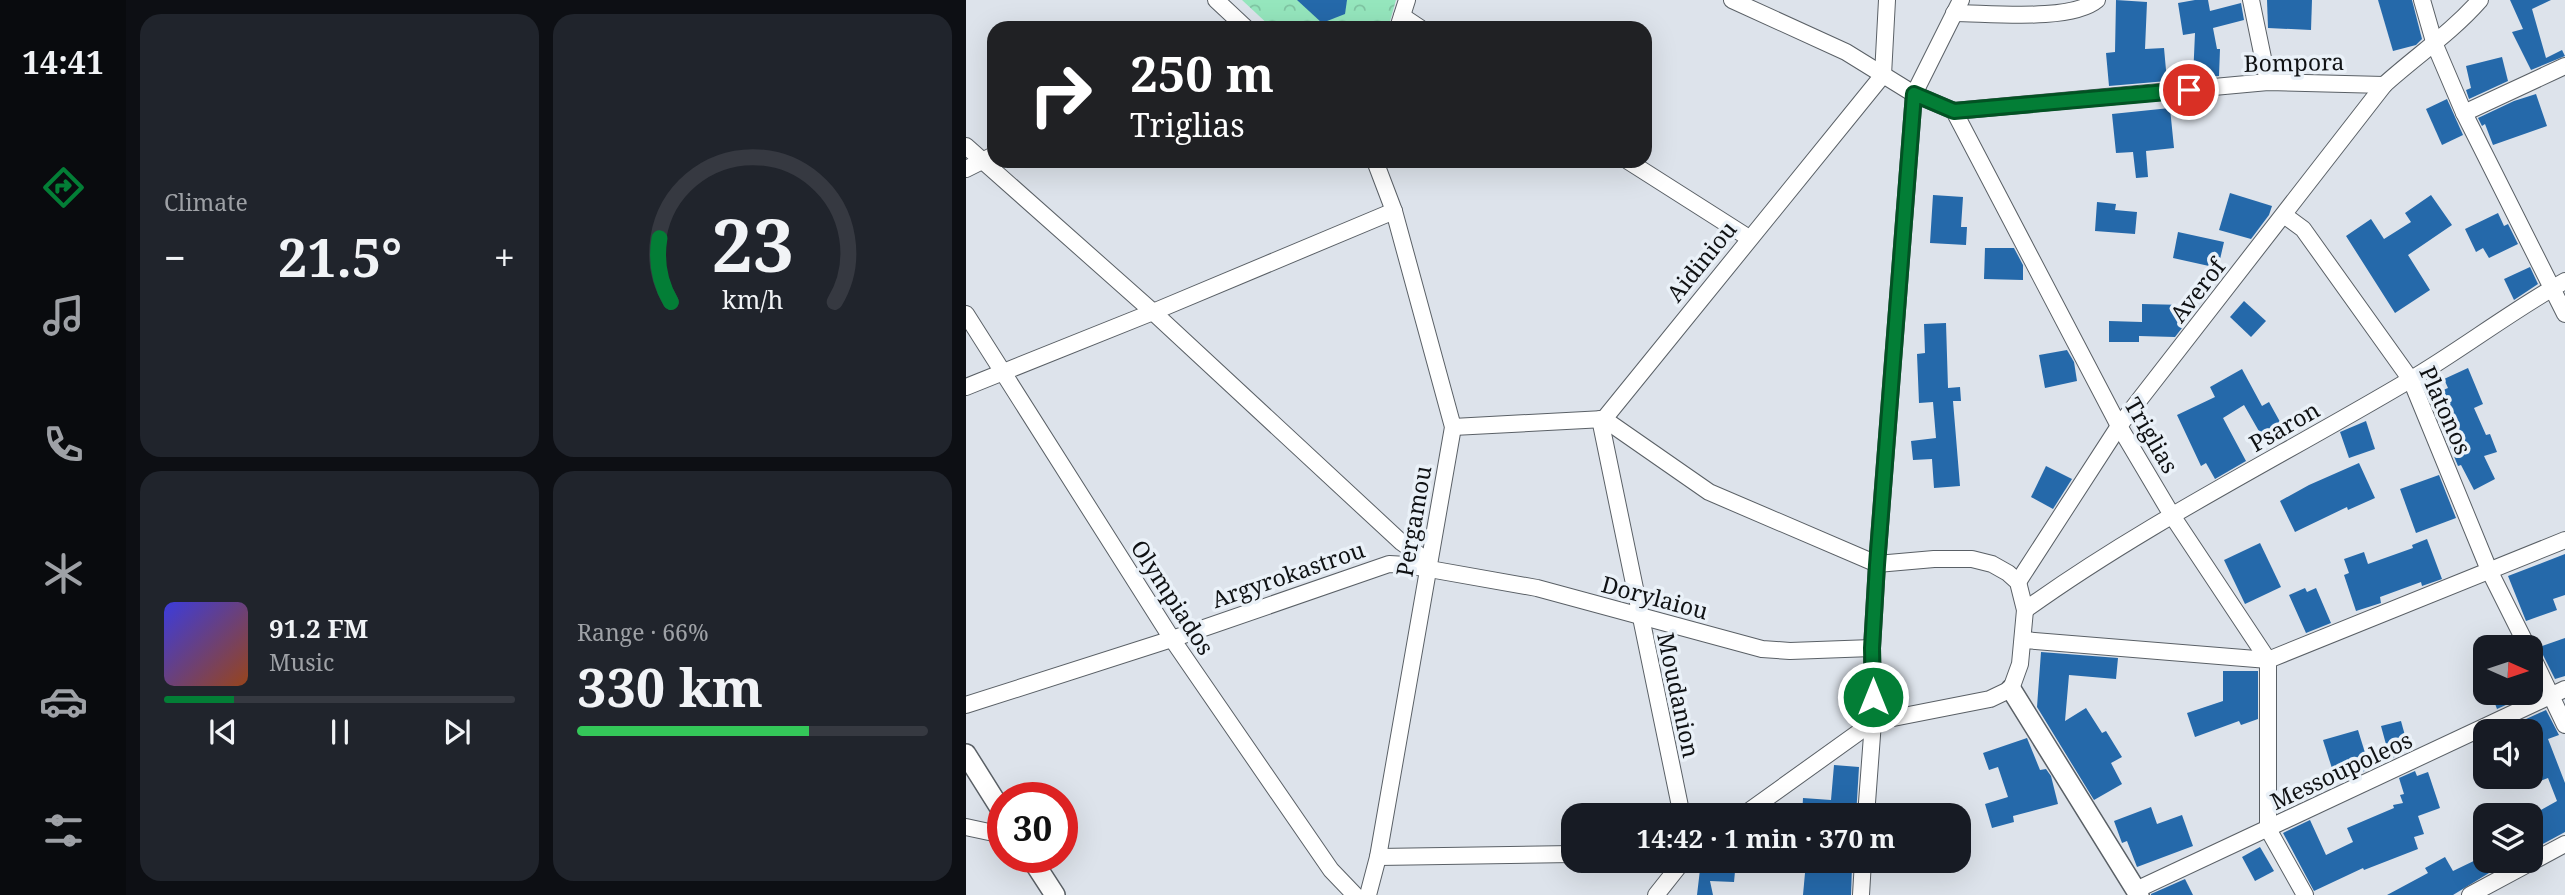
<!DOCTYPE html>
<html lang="en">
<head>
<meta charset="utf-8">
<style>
  body { margin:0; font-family:"Noto Serif",serif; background:#20242c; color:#f1f3f6; height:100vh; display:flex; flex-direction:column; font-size:26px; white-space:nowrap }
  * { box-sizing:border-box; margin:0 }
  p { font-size:23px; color:#9ea1a6 }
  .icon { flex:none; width:38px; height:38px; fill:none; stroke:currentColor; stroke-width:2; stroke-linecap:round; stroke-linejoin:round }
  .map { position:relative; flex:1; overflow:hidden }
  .side { display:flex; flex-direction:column; gap:14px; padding:14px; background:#0d0f14; width:840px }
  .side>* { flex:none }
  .top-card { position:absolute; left:21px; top:21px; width:665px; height:147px; border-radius:21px; box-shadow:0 7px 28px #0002; background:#202124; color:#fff; overflow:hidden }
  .needle { width:46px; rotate:93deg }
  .tools { position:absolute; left:1507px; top:635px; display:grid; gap:14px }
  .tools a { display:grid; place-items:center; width:70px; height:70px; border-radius:14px; background:#171b24; box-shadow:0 7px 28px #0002; font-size:35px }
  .speed { position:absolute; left:21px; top:782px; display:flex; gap:14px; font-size:35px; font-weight:700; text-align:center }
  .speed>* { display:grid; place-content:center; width:91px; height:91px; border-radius:50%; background:#171b24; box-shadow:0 7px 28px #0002; line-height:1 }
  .speed .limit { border:10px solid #d22; background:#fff; color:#111 }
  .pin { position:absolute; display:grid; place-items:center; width:60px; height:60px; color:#fff; margin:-30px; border:4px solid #fff; border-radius:50%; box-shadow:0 2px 7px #0007 }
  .me { position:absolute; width:77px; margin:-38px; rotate:0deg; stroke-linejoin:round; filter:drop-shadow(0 0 5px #0008) }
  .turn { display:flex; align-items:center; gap:24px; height:147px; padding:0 28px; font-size:32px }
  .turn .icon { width:91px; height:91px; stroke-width:2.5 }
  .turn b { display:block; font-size:49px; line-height:60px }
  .big { font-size:52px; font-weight:700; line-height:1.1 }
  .side .card { flex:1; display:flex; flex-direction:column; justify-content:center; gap:10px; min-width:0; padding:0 24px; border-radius:21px; background:#20242c }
  .side .dial { align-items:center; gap:0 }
  .dial svg { height:182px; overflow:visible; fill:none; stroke:#363941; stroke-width:7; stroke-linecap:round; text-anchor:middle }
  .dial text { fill:#f1f3f6; stroke:none }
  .song { display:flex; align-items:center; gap:21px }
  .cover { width:84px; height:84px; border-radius:10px; background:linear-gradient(135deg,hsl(240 70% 55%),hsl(20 70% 35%)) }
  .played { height:7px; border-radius:4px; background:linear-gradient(90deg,#037e36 20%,#363941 20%) }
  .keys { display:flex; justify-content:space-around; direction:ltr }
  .heat { display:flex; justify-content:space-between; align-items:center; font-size:38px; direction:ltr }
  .charge { height:10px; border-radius:5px; background:linear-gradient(90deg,#34c759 66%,#363941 0) }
  .side .tiles { flex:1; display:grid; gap:14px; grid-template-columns:repeat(2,1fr) }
  .trip { position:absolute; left:595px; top:803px; width:410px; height:70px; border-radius:21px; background:#171b24; box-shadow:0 7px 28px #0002; font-weight:700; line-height:70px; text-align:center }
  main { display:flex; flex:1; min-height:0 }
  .menu { display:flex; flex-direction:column; width:126px; justify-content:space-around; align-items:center; background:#090b0e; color:#9ea1a6 }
  .menu .icon { width:49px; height:49px }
  .menu .selected { color:#037e36 }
  .menu b { font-size:32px; color:#f1f3f6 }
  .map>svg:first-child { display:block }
  .forest { fill:url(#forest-crowns) }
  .building { fill:#2569aa }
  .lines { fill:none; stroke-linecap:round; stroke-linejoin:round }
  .minor-casing { stroke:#5a6066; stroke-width:18 }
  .tertiary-casing { stroke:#5a6066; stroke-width:22 }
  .minor { stroke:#fff; stroke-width:16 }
  .tertiary { stroke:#fff; stroke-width:19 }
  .route-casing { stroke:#025223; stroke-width:18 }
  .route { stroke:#037e36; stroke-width:12 }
  .labels { text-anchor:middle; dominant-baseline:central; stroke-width:7; stroke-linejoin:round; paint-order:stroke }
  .street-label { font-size:23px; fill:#101214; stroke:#eaf1f8 }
</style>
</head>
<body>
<main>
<nav class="menu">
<b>14:41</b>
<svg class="icon selected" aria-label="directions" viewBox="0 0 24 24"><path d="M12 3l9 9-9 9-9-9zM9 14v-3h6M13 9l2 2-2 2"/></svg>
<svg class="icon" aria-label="music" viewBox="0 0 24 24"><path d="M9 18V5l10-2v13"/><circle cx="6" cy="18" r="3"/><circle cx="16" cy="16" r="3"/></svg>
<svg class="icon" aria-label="phone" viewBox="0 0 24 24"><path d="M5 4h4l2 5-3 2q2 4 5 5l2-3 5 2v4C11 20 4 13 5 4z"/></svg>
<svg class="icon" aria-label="climate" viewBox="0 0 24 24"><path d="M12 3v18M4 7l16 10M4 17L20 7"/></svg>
<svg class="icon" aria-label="car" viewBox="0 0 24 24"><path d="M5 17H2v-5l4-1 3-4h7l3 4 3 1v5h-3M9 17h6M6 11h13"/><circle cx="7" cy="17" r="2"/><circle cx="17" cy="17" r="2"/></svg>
<svg class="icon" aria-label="filters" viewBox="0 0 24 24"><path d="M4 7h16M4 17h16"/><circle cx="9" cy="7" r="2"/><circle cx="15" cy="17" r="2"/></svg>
</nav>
<section class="side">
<div class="tiles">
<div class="card"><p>Climate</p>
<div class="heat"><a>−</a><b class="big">21.5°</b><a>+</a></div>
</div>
<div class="card dial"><svg viewBox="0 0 100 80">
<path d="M14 69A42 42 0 1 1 86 69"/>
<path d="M14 69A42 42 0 0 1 9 41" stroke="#037e36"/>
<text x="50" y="56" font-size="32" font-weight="700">23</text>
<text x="50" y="72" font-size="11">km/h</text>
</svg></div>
<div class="card">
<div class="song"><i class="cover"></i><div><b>91.2 FM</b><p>Music</p></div></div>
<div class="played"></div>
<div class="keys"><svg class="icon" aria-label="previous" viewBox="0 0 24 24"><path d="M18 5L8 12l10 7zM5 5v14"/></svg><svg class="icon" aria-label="pause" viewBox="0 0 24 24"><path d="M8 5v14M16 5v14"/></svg><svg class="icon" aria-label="next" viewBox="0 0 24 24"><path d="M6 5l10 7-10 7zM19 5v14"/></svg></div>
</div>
<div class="card"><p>Range · 66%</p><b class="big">330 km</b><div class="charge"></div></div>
</div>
</section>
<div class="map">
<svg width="1599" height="895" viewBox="0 0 1599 895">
  <defs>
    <pattern id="forest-crowns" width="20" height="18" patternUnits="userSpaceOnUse" patternTransform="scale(1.75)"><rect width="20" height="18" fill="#95e6bd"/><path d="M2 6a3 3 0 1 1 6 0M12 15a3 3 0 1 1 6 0" fill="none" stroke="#7fc4a2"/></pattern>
  </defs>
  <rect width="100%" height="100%" fill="#dde3eb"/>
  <path class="forest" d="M276,0H430L422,28H306Z"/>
  <g class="building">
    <path d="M331,0H381L379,14L356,23Z"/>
    <path d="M1150,0L1181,2L1179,49L1198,48L1201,81L1143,86L1140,53L1149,52Z"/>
    <path d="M1229,0H1242L1244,11L1275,3L1278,20L1247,28L1251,49H1254L1253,76L1227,78L1229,33L1217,35L1212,3Z"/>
    <path d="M1301,0H1346L1345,30L1302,28Z"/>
    <path d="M1412,0H1446L1456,39L1450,45L1427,51Z"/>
    <path d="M1544,0H1585L1566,9L1580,58L1596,50L1599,56L1565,70L1546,32L1557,29Z"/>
    <path d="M1536,57L1542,81L1503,99L1500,90L1505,88L1500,66Z"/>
    <path d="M1570,94L1581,126L1527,145L1519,124L1516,126L1512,118L1548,101Z"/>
    <path d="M1481,99L1497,135L1476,145L1460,109Z"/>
    <path d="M1204,108L1208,148L1180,151L1182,177L1170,178L1167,152L1150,153L1146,114Z"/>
    <path d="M1264,193L1306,206L1303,215L1285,239L1253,230Z"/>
    <path d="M967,195L997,197L995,227H1001L1000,245L964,243Z"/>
    <path d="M1465,195L1486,225L1442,255L1464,290L1429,313L1380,236L1405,219L1418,239L1445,222L1439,213Z"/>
    <path d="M1131,202L1150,204L1149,210L1171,212L1169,234L1129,231Z"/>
    <path d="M1532,213L1538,226L1542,224L1552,244L1523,258L1517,248L1510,252L1499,229Z"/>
    <path d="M1212,232L1258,242L1252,268L1207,258Z"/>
    <path d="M1019,248H1048L1057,265V280L1018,279Z"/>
    <path d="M1564,267L1572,284L1548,300L1538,279Z"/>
    <path d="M1278,301L1300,321L1285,337L1264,317Z"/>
    <path d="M1176,304L1219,305V324L1209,337L1173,336V342H1143V321L1176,322Z"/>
    <path d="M980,323L982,388L994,387L995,401H987L994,486L968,488L966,459L947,460L945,441L970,438L967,402L953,403L951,354L959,353L958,324Z"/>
    <path d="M1101,350L1108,362L1111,381L1079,388L1073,355Z"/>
    <path d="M1502,368L1517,404L1508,408L1520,435L1524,434L1531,452L1518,456L1529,479L1508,490L1495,465L1492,466L1463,396L1482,388L1478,379Z"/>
    <path d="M1276,369L1296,406L1303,402L1318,429L1298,440L1278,405L1257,418L1280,461L1249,479L1240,463L1235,466L1211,415L1249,397L1244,387Z"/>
    <path d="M1400,421L1409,449L1383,458L1374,432Z"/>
    <path d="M1393,463L1409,498L1382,510L1381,507L1329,532L1314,501L1343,485Z"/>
    <path d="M1080,466L1106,479L1087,509L1065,497Z"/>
    <path d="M1473,475L1490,518L1450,533L1434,489Z"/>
    <path d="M1461,539L1476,579L1456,586L1455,582L1414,597L1415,603L1390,611L1378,575L1383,573L1378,559L1398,552L1402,564L1447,548L1446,545Z"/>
    <path d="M1294,543L1315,587L1279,604L1258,560Z"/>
    <path d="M1599,554V595L1587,599L1591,610L1560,621L1542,576Z"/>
    <path d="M1339,588L1341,592L1350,588L1365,623L1340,633L1323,595Z"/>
    <path d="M1599,638V676L1589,679L1573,647Z"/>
    <path d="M1075,652L1152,658L1150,679L1103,675L1099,721L1120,708L1136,733L1140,731L1156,757L1145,763L1156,784L1128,800L1071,707Z"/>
    <path d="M1257,671H1292V719L1275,725L1273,721L1229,737L1221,713L1257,701Z"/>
    <path d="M1564,677L1571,691L1531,709L1525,693H1564Z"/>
    <path d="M1580,710L1593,735L1582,739L1599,783V832L1564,851V816L1591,801L1582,778L1564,785V732H1538V729Z"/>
    <path d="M1435,721L1443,750L1424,759L1415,726Z"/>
    <path d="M1392,730L1404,769L1370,781L1357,740Z"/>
    <path d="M1061,738L1074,770L1080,769L1085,776L1092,804L1047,816L1048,822L1026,828L1019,804L1042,797L1032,767L1023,770L1017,753Z"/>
    <path d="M868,765L893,767L890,816H836L837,798L865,800Z"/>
    <path d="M1449,771L1451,776L1462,772L1474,808L1452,816L1458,834L1448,837L1452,849L1398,870L1397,868L1348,891L1317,833L1344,820L1360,855L1387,842L1381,828L1428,808L1427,805L1437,803L1434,795L1438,794L1433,778Z"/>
    <path d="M1185,807L1191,824L1216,815L1227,846L1171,867L1161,841L1156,843L1148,821Z"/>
    <path d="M1294,847L1308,871L1289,881L1276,857Z"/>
    <path d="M1479,857L1487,871L1516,857L1523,873L1487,895H1421L1462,873L1459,868Z"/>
    <path d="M735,861H770L768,882L744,881L747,895H731Z"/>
    <path d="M840,862L886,866L885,895H837Z"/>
    <path d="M1219,879L1227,895H1185V894Z"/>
  </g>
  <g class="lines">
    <g class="minor-casing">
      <g id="minor">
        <path d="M250,0L280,28"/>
        <path d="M766,0L880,52L948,94L988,111L1153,426L1207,517L1302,660V829L1339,895"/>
        <path d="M1285,0L1302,82"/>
        <path d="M1456,0L1469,45L1498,113L1599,314"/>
        <path d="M988,13C1023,13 1105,22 1131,0"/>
        <path d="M436,16L454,28"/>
        <path d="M432,28L441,0"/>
        <path d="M988,111L1302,82L1418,85"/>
        <path d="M1498,113L1599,66"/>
        <path d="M0,146L187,312L435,542L463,562"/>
        <path d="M662,161L783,238"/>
        <path d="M0,169L28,155"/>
        <path d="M1318,215L1337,229L1445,380L1523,570L1562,648"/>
        <path d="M0,314L206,639L365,870L389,895"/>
        <path d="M0,387L187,312L428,211"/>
        <path d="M634,419L716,816"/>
        <path d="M638,419L743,492L911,564L968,559H1006L1026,564L1042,573L1052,582L1059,610L1054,664L1045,689L1024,699L907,722L776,816"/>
        <path d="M487,427L638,419L917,75L921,0"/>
        <path d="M1052,582L1153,426L1418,85C1450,56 1485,33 1514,0"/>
        <path d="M1059,610C1180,523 1314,457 1442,381C1495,350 1545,311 1599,281"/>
        <path d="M1058,640L1302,660L1599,540"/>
        <path d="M1564,652L1599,725"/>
        <path d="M0,705L206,639L423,564L441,565L571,588L796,649L824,651L906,648"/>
        <path d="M900,816L907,722L906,648L911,564L948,94L995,0"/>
        <path d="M0,827L37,835"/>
        <path d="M412,857L607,854"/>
        <path d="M1170,890L1599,689"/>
        <path d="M402,895L412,857L487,427L428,211L409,161"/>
        <path d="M690,895L717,861"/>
        <path d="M895,895L897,861"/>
        <path d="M1504,895L1599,844"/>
      </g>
    </g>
    <g class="tertiary-casing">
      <g id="tertiary">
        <path d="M1045,689L1173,895"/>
        <path d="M0,754L37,813"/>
        <path d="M65,858L89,895"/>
      </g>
    </g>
    <use href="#minor" class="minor"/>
    <use href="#tertiary" class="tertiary"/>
  </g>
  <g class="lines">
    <g class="route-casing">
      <path id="route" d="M907,697L906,648L911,565L948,94L988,111L1223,90"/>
    </g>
    <use href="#route" class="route"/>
  </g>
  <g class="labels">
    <g class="street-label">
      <text transform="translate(1328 62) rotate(-1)">Bompora</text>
      <text transform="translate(735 261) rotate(-51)">Aidiniou</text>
      <text transform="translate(1231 290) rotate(-52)">Averof</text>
      <text transform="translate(1480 410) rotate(66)">Platonos</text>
      <text transform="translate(1318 426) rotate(-30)">Psaron</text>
      <text transform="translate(1186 435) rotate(60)">Triglias</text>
      <text transform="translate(447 521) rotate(-80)">Pergamou</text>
      <text transform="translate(322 574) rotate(-19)">Argyrokastrou</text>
      <text transform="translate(207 597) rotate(57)">Olympiados</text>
      <text transform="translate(689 597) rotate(15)">Dorylaiou</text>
      <text transform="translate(713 695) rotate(78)">Moudanion</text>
      <text transform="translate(1375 770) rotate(-25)">Messoupoleos</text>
    </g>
  </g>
</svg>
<div class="tools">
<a><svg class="needle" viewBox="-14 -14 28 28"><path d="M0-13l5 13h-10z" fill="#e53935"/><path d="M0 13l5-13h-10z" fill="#9ea1a6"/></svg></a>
<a><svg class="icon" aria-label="sound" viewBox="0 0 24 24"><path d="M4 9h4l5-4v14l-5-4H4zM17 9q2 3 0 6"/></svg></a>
<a><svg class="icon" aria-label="layers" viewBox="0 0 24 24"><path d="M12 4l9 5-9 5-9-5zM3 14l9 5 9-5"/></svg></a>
</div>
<div class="speed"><div class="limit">30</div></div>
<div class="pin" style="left:1223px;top:90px;background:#d93025"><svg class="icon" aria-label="arrive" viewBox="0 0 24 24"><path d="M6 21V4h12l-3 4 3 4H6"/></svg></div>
<svg class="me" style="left:907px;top:697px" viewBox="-20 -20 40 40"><circle r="17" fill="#037e36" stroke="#fff" stroke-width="3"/><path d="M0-11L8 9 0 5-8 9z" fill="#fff"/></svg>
<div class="trip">14:42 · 1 min · 370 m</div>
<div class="top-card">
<div class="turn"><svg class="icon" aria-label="right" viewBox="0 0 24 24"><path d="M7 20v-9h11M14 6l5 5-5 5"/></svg><div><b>250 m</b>Triglias</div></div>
</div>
</div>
</main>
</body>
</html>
